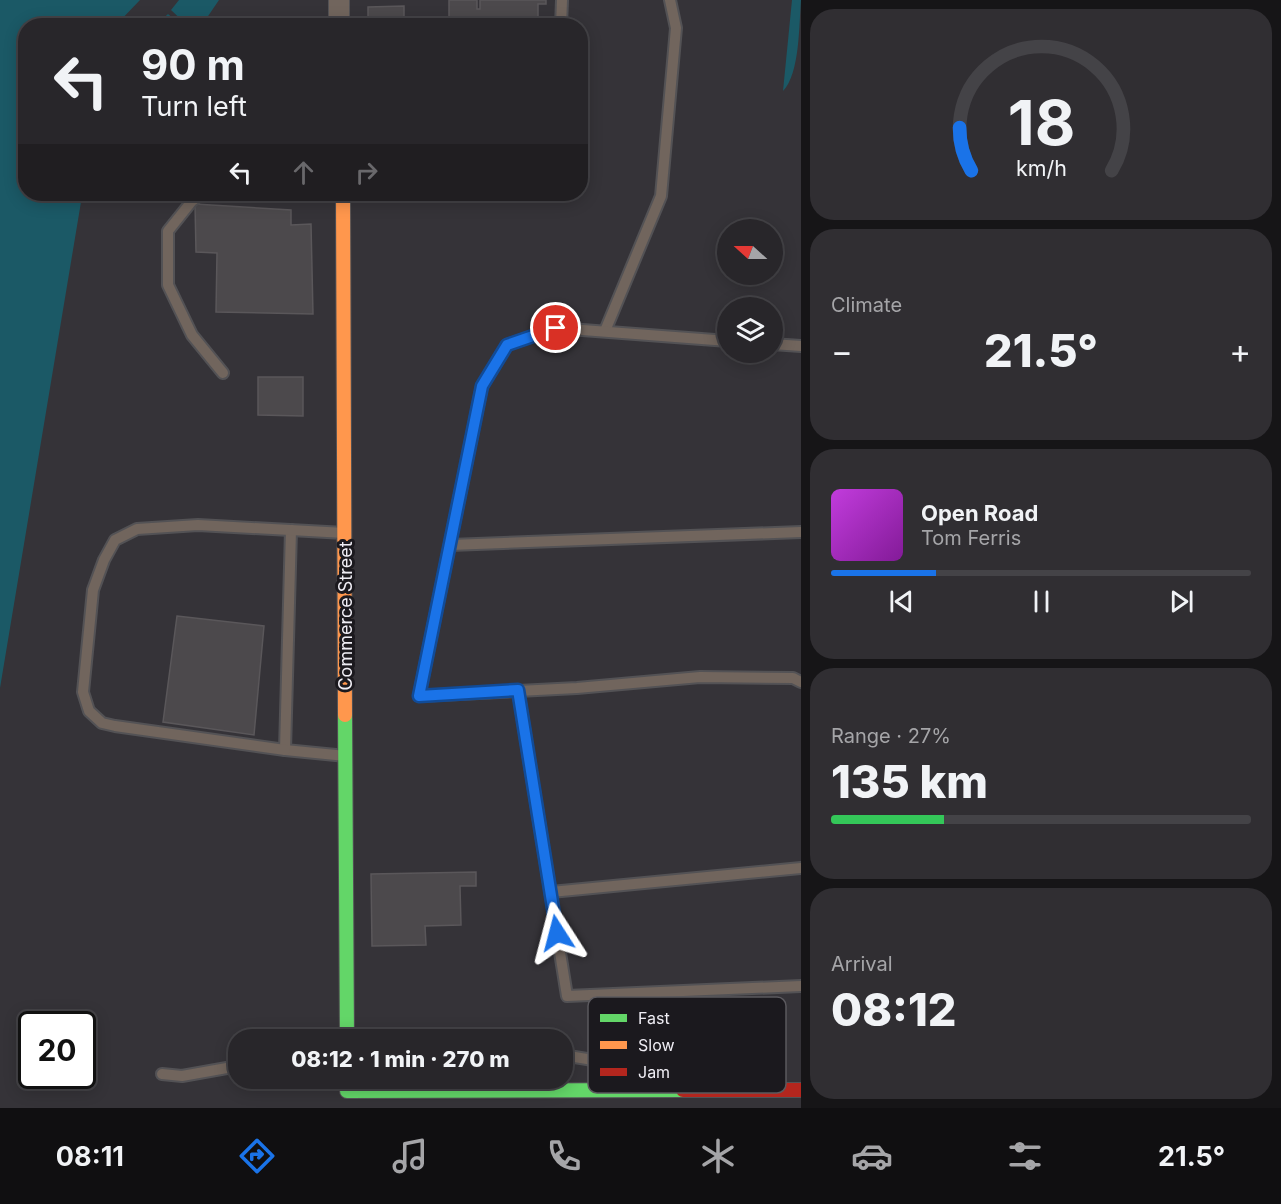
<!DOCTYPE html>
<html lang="en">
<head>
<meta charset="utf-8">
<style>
  body { margin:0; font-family:Inter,sans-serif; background:#302e32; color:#f1f3f6; height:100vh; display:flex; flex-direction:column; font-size:22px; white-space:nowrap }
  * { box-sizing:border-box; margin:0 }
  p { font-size:20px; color:#a5a5a8 }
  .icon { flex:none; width:33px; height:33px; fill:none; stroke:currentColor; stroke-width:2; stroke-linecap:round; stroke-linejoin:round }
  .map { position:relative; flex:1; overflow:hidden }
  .details { display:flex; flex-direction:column; gap:9px; padding:9px; background:#161517; width:480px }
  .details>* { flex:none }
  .hud { position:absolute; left:18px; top:18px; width:570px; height:183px; border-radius:24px; box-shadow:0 3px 15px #0003,0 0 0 2px #444347; background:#28262a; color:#f1f3f6; overflow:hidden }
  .needle { width:39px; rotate:291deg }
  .fabs { position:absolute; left:717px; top:219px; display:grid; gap:12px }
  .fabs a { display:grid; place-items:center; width:66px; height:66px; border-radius:50%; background:#28262a; box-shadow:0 3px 15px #0003,0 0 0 2px #444347; font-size:30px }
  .speed { position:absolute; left:18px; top:1011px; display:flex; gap:12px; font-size:30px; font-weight:700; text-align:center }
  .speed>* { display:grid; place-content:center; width:78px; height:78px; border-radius:50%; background:#28262a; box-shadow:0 3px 15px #0003,0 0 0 2px #444347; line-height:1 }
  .speed .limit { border:3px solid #111; border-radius:9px; background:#fff; color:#111 }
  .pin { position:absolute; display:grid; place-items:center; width:51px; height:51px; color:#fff; margin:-26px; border:3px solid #fff; border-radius:50%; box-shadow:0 2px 6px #0007 }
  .me { position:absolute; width:66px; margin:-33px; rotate:351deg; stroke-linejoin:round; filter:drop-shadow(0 0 4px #0008) }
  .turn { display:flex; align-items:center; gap:21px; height:126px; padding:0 24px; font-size:27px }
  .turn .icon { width:78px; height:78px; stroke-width:2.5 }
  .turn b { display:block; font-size:42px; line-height:51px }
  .lanes { display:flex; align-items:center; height:57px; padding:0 24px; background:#0003; justify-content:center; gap:30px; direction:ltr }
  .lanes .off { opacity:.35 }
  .big { font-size:45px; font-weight:800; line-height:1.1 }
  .details .widget { flex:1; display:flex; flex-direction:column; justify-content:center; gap:9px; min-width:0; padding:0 21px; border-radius:24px; background:#302e32 }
  .details .dial { align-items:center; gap:0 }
  .dial svg { height:156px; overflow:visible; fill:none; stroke:#444347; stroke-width:7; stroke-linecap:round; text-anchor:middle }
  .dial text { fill:#f1f3f6; stroke:none }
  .song { display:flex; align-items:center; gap:18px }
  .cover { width:72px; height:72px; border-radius:9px; background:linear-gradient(135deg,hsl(290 70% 55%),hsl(290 70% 35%)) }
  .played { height:6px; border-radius:3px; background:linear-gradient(90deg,#1a73e8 25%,#444347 25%) }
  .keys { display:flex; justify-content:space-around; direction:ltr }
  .heat { display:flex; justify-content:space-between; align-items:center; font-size:33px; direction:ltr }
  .charge { height:9px; border-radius:4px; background:linear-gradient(90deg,#34c759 27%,#444347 0) }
  .trip { position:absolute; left:228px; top:1029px; width:345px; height:60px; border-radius:24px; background:#28262a; box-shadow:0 3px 15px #0003,0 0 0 2px #444347; font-weight:800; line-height:60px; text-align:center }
  .tabs { display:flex; height:96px; justify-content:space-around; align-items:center; background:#100f11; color:#a5a5a8 }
  .tabs .icon { width:42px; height:42px }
  .tabs .on { color:#1a73e8 }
  .tabs b { font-size:27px; color:#f1f3f6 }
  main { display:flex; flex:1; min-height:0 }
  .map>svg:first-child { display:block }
  .water { fill:#1b5966 }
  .pier { fill:#353338 }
  .building { fill:#4c494c; stroke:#5a575a; stroke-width:1.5 }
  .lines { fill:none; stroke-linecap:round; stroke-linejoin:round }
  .lane-casing { stroke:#535255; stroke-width:14 }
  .street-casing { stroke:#535255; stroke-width:22 }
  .fast-casing { stroke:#535255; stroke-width:16 }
  .slow-casing { stroke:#535255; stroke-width:16 }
  .jam-casing { stroke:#535255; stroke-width:16 }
  .lane { stroke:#71655d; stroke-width:10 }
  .street { stroke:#71655d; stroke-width:20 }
  .fast { stroke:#63d668; stroke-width:14 }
  .slow { stroke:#ff974d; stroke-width:14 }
  .jam { stroke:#b3261e; stroke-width:14 }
  .route-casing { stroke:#114b97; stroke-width:15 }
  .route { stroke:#1a73e8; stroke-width:10 }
  .labels { text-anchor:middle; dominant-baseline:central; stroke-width:6; stroke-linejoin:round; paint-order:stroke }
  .street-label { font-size:18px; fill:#efedf4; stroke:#1b191e }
  .key { fill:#1b191e; stroke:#5b595e; stroke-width:1.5 }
  .key-label { font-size:16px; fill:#efedf4 }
</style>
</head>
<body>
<main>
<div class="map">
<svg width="801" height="1108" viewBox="0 0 801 1108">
  <rect width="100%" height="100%" fill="#353338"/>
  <g class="water">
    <path d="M0,0H219L202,25L26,26V194H86L81,202L0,688Z"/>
    <path d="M792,0H801C799,24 800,74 783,91Z"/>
  </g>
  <path class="pier" d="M140,0H179L171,10L187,25H181L168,14L156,25H116Z"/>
  <g class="building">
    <path d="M449,0H477V9H480V0H546V4H538V26H481V19H477V26H449Z"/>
    <path d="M404,6V20H412V26H368V7Z"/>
    <path d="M195,204L291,210V225L311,224L313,314L216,312L217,253L196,252Z"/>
    <path d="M258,377H303V416L258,415Z"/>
    <path d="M177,616L264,626L254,735L163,722Z"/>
    <path d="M476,872V886H460L461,925L425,926L426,945L372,946L371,874Z"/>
  </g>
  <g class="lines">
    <g class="lane-casing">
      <g id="lane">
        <path d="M561,26L562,0"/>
        <path d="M201,194L192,201L168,231V285L192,335L223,373"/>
        <path d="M605,331L661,196L676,28L670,0"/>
        <path d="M728,341L556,328L507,345L482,386L419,696L577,688L700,677L793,678L801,682"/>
        <path d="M772,344L801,346"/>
        <path d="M291,530L285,750L346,756"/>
        <path d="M450,545L801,532"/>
        <path d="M518,690L567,996L801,986"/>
        <path d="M285,750L115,726L102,723L89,711L83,692L93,590L104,560L115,540L137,529L198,525L345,533"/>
        <path d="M551,892L801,868"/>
        <path d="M562,1055L612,1063L632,1086"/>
        <path d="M162,1074L182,1076L238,1066"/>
      </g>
    </g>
    <g class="street-casing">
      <path id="street" d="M339,26V0"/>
    </g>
    <g class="fast-casing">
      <g id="fast">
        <path d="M345,715L347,1040"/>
        <path d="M347,1091L683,1090"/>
      </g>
    </g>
    <g class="slow-casing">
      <path id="slow" d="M343,194L345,715"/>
    </g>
    <g class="jam-casing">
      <path id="jam" d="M683,1090H801"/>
    </g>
    <use href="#lane" class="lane"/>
    <use href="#street" class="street"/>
    <use href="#fast" class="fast"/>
    <use href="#slow" class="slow"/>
    <use href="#jam" class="jam"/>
  </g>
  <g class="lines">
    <g class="route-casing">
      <path id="route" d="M556,328L507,345L482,386L419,696L518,690L557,933"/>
    </g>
    <use href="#route" class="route"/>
  </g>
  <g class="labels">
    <g class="street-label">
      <text transform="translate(345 616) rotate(-90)">Commerce Street</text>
    </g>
  </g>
  <rect x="588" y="997" width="198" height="96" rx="9" class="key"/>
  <rect x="600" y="1014" width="27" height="8" fill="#63d668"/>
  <rect x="600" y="1041" width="27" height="8" fill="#ff974d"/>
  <rect x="600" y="1068" width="27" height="8" fill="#b3261e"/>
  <g class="key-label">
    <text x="638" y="1024">Fast</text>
    <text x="638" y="1051">Slow</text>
    <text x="638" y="1078">Jam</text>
  </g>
</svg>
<div class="fabs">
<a><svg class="needle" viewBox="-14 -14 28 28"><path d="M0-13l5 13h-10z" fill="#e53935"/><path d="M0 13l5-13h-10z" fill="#a5a5a8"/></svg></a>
<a><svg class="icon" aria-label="layers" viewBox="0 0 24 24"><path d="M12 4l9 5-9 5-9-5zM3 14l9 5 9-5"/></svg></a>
</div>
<div class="speed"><div class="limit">20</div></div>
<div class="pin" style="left:556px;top:328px;background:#d93025"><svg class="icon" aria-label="arrive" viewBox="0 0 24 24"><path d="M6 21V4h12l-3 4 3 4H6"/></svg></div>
<svg class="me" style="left:557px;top:933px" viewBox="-20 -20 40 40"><path d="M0-17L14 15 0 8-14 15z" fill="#1a73e8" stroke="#fff" stroke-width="4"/></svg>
<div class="trip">08:12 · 1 min · 270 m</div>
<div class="hud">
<div class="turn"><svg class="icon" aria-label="left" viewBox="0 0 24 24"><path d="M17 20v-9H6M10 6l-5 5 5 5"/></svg><div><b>90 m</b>Turn left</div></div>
<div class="lanes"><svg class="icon" aria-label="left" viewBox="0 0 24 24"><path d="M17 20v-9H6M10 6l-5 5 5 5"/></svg><svg class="icon off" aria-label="ahead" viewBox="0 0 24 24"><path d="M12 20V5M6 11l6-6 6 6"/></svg><svg class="icon off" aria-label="right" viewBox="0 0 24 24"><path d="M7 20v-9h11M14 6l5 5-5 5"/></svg></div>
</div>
</div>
<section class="details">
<div class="widget dial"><svg viewBox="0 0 100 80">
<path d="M14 69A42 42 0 1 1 86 69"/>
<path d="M14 69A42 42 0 0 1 8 47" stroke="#1a73e8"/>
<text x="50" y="56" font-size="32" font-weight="700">18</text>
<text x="50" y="72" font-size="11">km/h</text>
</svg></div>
<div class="widget"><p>Climate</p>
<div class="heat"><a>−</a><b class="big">21.5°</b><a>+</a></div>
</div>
<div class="widget">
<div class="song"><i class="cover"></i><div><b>Open Road</b><p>Tom Ferris</p></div></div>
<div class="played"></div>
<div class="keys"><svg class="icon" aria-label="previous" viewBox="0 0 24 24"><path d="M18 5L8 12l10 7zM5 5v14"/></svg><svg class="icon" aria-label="pause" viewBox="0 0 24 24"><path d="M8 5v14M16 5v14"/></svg><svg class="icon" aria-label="next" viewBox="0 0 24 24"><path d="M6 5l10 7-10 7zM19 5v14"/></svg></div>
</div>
<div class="widget"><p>Range · 27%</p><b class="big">135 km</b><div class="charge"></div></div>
<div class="widget"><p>Arrival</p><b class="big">08:12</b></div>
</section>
</main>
<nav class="tabs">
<b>08:11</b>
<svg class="icon on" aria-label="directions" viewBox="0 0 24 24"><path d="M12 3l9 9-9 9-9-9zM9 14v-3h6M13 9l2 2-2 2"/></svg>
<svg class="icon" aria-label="music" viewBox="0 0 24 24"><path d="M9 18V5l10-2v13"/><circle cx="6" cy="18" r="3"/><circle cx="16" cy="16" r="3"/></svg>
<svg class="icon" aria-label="phone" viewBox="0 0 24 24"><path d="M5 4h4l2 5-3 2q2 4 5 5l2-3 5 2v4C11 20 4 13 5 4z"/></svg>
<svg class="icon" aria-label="climate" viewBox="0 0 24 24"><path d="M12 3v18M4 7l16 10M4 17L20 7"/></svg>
<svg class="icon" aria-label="car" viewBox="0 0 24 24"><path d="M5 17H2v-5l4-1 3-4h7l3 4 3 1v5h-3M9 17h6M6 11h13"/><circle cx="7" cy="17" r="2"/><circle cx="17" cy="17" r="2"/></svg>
<svg class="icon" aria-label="filters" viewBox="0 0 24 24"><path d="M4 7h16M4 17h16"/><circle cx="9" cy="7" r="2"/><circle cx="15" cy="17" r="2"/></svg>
<b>21.5°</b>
</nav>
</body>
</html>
